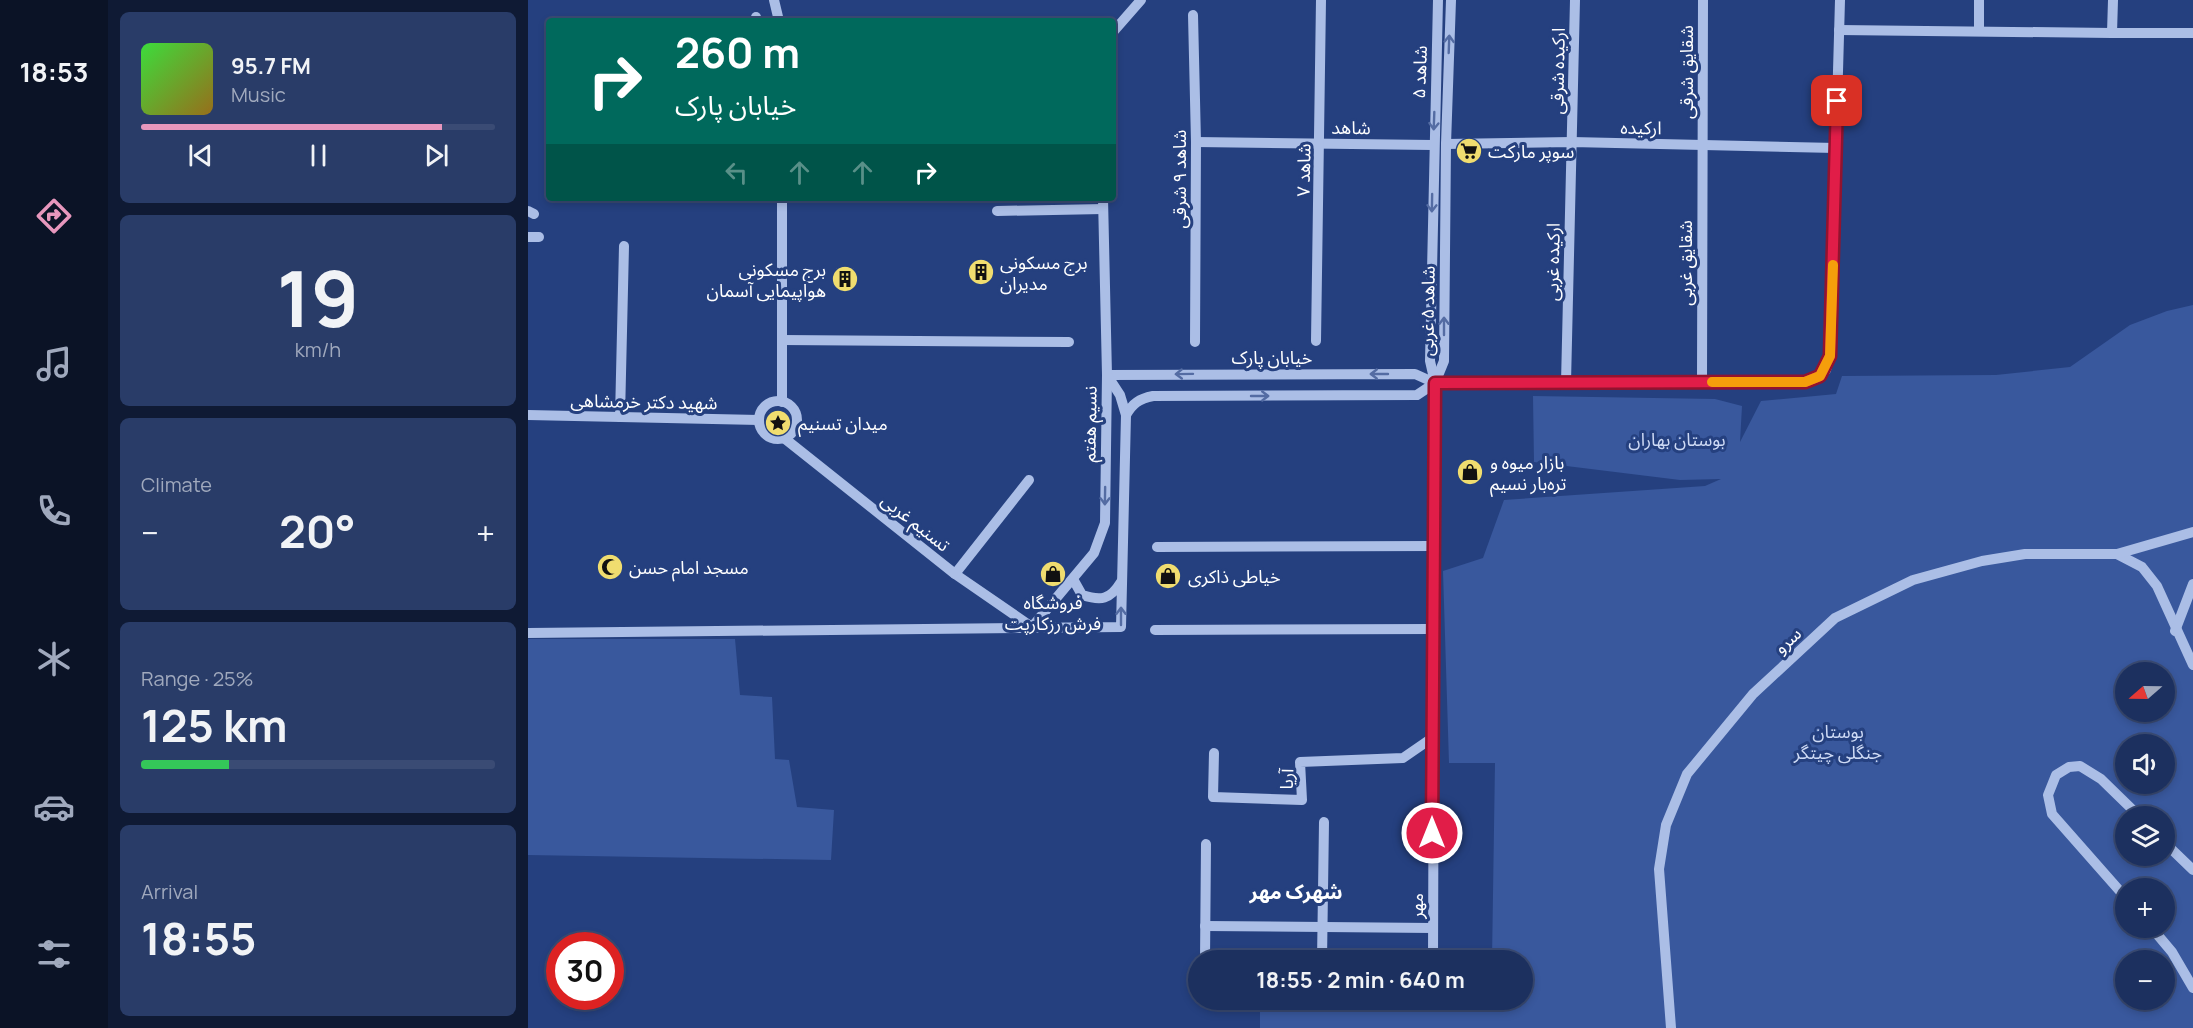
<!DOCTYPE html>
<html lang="en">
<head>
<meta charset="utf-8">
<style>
  body { margin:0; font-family:Manrope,"Noto Sans Arabic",sans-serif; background:#293c68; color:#f1f3f6; height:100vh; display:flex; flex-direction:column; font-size:22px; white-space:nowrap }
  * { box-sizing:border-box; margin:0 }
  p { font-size:20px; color:#a0a9bd }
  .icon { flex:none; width:33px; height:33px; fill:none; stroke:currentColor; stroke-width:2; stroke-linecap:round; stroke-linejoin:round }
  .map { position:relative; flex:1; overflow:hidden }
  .side { display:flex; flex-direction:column; gap:12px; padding:12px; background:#0f1a34; width:420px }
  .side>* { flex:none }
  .top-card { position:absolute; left:18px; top:18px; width:570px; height:183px; border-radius:6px; box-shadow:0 3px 9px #0003,0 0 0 2px #3a4b74; background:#00695c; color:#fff; overflow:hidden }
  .needle { width:39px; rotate:250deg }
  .buttons { position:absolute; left:1587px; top:662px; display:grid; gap:12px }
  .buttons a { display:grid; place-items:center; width:60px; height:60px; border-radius:50%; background:#1c305f; box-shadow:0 3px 9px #0003,0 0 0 2px #3a4b74; font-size:30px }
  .speed { position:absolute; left:18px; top:932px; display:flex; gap:12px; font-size:30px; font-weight:700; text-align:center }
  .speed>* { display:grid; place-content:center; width:78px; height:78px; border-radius:50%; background:#1c305f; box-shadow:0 3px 9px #0003,0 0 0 2px #3a4b74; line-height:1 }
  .speed .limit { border:9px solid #d22; background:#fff; color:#111 }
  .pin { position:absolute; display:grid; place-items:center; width:51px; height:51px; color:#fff; margin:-26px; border-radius:12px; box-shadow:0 3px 9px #0006 }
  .me { position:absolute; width:66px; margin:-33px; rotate:0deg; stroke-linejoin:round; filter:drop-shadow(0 0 4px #0008) }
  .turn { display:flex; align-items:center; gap:21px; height:126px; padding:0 30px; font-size:27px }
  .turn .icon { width:78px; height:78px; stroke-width:2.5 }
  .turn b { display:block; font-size:42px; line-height:51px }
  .lanes { display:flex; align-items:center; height:57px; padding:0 30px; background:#0003; justify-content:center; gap:30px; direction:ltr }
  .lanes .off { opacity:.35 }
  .big { font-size:45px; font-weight:700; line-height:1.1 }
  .side .widget { flex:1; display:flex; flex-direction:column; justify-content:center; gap:9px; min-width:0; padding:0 21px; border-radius:9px; background:#293c68 }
  .side .dial { align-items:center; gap:0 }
  .dial b { font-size:78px; line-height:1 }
  .song { display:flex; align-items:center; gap:18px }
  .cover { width:72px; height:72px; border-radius:9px; background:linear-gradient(135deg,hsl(120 70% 55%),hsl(40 70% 35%)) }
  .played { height:6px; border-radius:3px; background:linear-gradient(90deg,#e797bd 85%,#3a4b74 85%) }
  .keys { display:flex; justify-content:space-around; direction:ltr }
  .heat { display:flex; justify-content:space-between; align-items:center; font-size:33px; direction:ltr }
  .charge { height:9px; border-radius:4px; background:linear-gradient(90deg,#34c759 25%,#3a4b74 0) }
  .trip { position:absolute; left:660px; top:950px; width:345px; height:60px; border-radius:30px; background:#1c305f; box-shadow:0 3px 9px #0003,0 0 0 2px #3a4b74; font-weight:700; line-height:60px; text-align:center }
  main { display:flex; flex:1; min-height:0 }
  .menu { display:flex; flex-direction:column; width:108px; justify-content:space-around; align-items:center; background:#0b1326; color:#a0a9bd }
  .menu .icon { width:42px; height:42px }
  .menu .on { color:#e797bd }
  .menu b { font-size:27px; color:#f1f3f6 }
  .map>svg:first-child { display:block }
  .green { fill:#39589d; fill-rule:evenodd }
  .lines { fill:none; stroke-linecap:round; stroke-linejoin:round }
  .minor { stroke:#abbee6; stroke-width:10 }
  .oneway { stroke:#546ca3 }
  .route-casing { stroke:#92132f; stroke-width:15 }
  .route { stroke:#e11d48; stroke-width:10 }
  .slow { stroke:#f59e0b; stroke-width:10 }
  .labels { text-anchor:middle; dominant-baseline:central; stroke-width:6; stroke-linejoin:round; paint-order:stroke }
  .street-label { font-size:18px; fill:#fff; stroke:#25407f }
  .poi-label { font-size:18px; fill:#fff; stroke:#25407f; text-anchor:start }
  .park-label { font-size:18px; fill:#cedaf5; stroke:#25407f }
  .neighbourhood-label { font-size:20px; font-weight:bold; fill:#fff; stroke:#25407f }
</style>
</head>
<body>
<main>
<nav class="menu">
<b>18:53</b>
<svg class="icon on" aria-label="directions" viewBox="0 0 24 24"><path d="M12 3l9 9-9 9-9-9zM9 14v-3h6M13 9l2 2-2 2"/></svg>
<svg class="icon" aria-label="music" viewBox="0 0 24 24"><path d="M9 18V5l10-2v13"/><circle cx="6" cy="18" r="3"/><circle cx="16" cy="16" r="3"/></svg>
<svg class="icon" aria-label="phone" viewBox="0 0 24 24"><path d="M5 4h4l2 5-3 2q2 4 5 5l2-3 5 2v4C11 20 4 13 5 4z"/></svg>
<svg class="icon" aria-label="climate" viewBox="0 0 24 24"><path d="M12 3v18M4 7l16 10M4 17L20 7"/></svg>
<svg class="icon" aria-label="car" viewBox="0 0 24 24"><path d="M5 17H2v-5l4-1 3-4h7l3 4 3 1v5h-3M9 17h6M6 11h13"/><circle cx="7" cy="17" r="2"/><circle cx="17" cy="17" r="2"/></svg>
<svg class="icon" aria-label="filters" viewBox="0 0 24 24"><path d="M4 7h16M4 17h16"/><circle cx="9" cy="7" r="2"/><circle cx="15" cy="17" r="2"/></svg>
</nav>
<section class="side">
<div class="widget">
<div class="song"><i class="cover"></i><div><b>95.7 FM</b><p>Music</p></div></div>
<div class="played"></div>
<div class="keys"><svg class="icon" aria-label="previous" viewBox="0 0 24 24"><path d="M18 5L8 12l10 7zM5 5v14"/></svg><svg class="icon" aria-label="pause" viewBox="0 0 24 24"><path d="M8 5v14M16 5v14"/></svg><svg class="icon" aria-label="next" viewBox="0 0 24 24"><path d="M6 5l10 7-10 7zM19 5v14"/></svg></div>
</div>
<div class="widget dial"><b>19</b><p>km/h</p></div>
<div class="widget"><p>Climate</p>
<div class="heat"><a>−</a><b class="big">20°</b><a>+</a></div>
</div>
<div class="widget"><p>Range · 25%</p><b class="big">125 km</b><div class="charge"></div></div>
<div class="widget"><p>Arrival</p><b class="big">18:55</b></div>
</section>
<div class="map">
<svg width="1665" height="1028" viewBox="0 0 1665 1028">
  <rect width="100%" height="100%" fill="#25407f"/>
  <g class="green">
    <path d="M1665,305V1028H732V999H994V960H964L967,763H921L915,571L955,558L976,500L1177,486L1193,479L1152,480L1006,462L1005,396L1187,399L1214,406L1212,442L1233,401L1308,394L1314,376L1468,375L1542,367L1602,325L1639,311ZM1598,672H1636V711H1598ZM1598,744H1636V783H1598ZM1598,816H1636V855H1598ZM1598,888H1636V927H1598ZM1598,960H1636V999H1598Z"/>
    <path d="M0,639H207L212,695L244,697L247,759L261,760L269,807L306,810L303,860L0,855Z"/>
  </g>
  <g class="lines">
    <g class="minor">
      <path d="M246,0L251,21"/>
      <path d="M665,15L668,142L667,342"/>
      <path d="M228,17V21"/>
      <path d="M1311,30L1584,33L1585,0"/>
      <path d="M1451,31V0"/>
      <path d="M585,32L613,0"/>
      <path d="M1584,33H1665"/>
      <path d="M668,142L905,145"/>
      <path d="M918,144L1044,142L1308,148"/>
      <path d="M254,198V402"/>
      <path d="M0,211L6,214"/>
      <path d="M469,211L575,209"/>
      <path d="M0,237H11"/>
      <path d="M254,340L541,342"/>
      <path d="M788,341L793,0"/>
      <path d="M579,375L887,374L907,383L1285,380L1298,370L1302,356L1312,0"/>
      <path d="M1174,382L1175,0"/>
      <path d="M907,383L916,361L918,144L923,0"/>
      <path d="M1038,383L1047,0"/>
      <circle cx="250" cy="420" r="19"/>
      <path d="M0,415L231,420"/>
      <path d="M598,415C605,403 611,399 625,396L889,395L907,383"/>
      <path d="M92,417L96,246"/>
      <path d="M256,438L427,574L504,627"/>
      <path d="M629,547L906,546"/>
      <path d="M1589,554L1614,567L1629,586L1665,665"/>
      <path d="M427,574L501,480"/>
      <path d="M545,579L554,595C573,601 582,600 593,582"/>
      <path d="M504,627L566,553L577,523L579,375L575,198"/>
      <path d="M627,630L904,629"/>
      <path d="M1647,631L1665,584"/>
      <path d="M0,633L593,627L598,415L592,395L579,375"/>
      <path d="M686,753L685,797L774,800L772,762L875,758L904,738"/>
      <path d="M1636,842L1665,870"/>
      <path d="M1598,898L1524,814L1520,795L1528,775L1541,767L1552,766L1573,779L1611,816"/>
      <path d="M677,926L905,928"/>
      <path d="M1623,927L1644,952L1665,988"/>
      <path d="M677,960L678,844"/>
      <path d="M794,960L796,822"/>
      <path d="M905,960L907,383L902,361L910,0"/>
      <path d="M1143,1028L1131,869L1138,825L1159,774L1225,694L1307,618L1385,580L1454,561L1497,554H1589L1665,532"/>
    </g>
  </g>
  <defs><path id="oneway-shaft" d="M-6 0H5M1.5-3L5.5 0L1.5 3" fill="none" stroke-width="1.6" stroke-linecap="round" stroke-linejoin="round" transform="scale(1.5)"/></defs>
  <g class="oneway">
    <use href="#oneway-shaft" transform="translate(921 44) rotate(-88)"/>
    <use href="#oneway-shaft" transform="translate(906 121) rotate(92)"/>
    <use href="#oneway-shaft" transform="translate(904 203) rotate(91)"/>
    <use href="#oneway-shaft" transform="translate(916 326) rotate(-90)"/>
    <use href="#oneway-shaft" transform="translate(656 374) rotate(179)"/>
    <use href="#oneway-shaft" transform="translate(851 374) rotate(-180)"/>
    <use href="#oneway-shaft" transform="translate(732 396)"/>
    <use href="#oneway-shaft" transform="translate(577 496) rotate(91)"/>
    <use href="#oneway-shaft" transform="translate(593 616) rotate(-90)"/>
  </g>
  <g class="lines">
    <g class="route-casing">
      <path id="route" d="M904,833L907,383L1277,382L1292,376L1302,356L1309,101"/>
    </g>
    <use href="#route" class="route"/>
    <path class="slow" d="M1184,382H1277L1292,376L1302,356L1305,265"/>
  </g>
  <defs>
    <g id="supermarket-disc" transform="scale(1.35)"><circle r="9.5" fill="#f0dd6f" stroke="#25407f"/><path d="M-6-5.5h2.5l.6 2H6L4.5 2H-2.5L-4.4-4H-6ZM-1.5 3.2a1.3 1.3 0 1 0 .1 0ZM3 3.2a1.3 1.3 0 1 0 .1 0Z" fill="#111"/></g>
    <g id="building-disc" transform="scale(1.35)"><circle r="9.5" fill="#f0dd6f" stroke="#25407f"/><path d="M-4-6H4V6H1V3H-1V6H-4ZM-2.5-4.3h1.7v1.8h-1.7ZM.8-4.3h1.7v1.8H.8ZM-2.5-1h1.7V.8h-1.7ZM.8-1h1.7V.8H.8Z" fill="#111"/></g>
    <g id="sight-disc" transform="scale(1.35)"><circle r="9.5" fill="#f0dd6f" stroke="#25407f"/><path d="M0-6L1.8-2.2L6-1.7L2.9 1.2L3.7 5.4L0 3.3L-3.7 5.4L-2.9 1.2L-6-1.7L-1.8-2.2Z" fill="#111"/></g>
    <g id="shop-disc" transform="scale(1.35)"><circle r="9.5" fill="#f0dd6f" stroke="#25407f"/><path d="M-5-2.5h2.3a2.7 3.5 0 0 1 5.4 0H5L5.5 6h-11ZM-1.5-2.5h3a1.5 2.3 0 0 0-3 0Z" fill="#111"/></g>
    <g id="mosque-disc" transform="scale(1.35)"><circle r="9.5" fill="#f0dd6f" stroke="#25407f"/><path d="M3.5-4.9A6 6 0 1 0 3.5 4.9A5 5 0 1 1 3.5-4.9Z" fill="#111"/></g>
  </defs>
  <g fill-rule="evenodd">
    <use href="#supermarket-disc" x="941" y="151"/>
    <use href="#building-disc" x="453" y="272"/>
    <use href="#building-disc" x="317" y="279"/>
    <use href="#sight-disc" x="250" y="423"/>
    <use href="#shop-disc" x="942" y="472"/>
    <use href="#mosque-disc" x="82" y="567"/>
    <use href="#shop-disc" x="525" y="574"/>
    <use href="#shop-disc" x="640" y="576"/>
  </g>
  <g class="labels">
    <g class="street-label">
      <text transform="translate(1029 71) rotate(-89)">ارکیده شرقی</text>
      <text transform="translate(891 72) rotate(-88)">شاهد ۵</text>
      <text transform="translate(1158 72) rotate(-90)">شقایق شرقی</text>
      <text transform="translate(823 127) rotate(1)">شاهد</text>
      <text transform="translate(1113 127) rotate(1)">ارکیده</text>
      <text transform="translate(775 170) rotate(-89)">شاهد ۷</text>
      <text transform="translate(651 179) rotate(-90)">شاهد ۹ شرقی</text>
      <text transform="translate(1024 262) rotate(-89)">ارکیده غربی</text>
      <text transform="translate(1157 263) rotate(-90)">شقایق غربی</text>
      <text transform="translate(899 311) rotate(-89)">شاهد ۵ غربی</text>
      <text x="744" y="357">خیابان پارک</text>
      <text transform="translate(116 401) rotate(1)">شهید دکتر خرمشاهی</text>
      <text transform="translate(561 424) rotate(-89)">نسیم هفتم</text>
      <text transform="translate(388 522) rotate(38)">تسنیم غربی</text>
      <text transform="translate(1259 640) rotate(-43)">سرو</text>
      <text transform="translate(758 779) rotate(-88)">آریا</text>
      <text transform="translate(888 906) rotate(-90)">مهر</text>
    </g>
    <g class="poi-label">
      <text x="960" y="151">سوپر مارکت</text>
      <text x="472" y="262">برج مسکونی<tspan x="472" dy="21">مدیران</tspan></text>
      <text x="298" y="269" text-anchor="end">برج مسکونی<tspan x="298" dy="21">هواپیمایی آسمان</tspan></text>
      <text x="270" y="423">میدان تسنیم</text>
      <text x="962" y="462">بازار میوه و<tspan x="962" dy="21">تره‌بار نسیم</tspan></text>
      <text x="101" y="567">مسجد امام حسن</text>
      <text x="660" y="576">خیاطی ذاکری</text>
      <text x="525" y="602" text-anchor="middle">فروشگاه<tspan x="525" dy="21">فرش رزکارپت</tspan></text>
    </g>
    <g class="park-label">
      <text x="1149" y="439">بوستان بهاران</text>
      <text x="1310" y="731">بوستان<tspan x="1310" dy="21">جنگلی چیتگر</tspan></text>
    </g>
    <g class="neighbourhood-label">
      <text x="768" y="891">شهرک مهر</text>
    </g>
  </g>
</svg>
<div class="buttons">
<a><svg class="needle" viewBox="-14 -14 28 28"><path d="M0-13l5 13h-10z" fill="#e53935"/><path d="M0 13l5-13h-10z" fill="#a0a9bd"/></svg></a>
<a><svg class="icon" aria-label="sound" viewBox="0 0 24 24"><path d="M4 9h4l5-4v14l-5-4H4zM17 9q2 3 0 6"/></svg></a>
<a><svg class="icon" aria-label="layers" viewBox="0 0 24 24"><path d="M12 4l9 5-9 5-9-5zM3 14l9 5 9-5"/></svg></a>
<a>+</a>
<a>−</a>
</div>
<div class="speed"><div class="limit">30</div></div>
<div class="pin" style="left:1309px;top:101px;background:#d93025"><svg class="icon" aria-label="arrive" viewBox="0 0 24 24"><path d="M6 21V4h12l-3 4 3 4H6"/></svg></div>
<svg class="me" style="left:904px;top:833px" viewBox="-20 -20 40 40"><circle r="17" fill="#e11d48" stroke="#fff" stroke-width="3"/><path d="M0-11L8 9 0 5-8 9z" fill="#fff"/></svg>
<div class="trip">18:55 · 2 min · 640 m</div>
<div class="top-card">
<div class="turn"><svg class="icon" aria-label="right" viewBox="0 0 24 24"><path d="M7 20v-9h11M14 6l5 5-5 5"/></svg><div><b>260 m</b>خیابان پارک</div></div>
<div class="lanes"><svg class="icon off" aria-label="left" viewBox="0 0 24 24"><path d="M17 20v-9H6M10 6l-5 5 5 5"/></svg><svg class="icon off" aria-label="ahead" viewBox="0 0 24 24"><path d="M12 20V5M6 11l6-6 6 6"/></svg><svg class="icon off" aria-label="ahead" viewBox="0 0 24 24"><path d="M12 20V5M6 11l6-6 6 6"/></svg><svg class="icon" aria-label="right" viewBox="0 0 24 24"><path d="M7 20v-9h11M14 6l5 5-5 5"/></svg></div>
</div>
</div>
</main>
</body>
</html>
